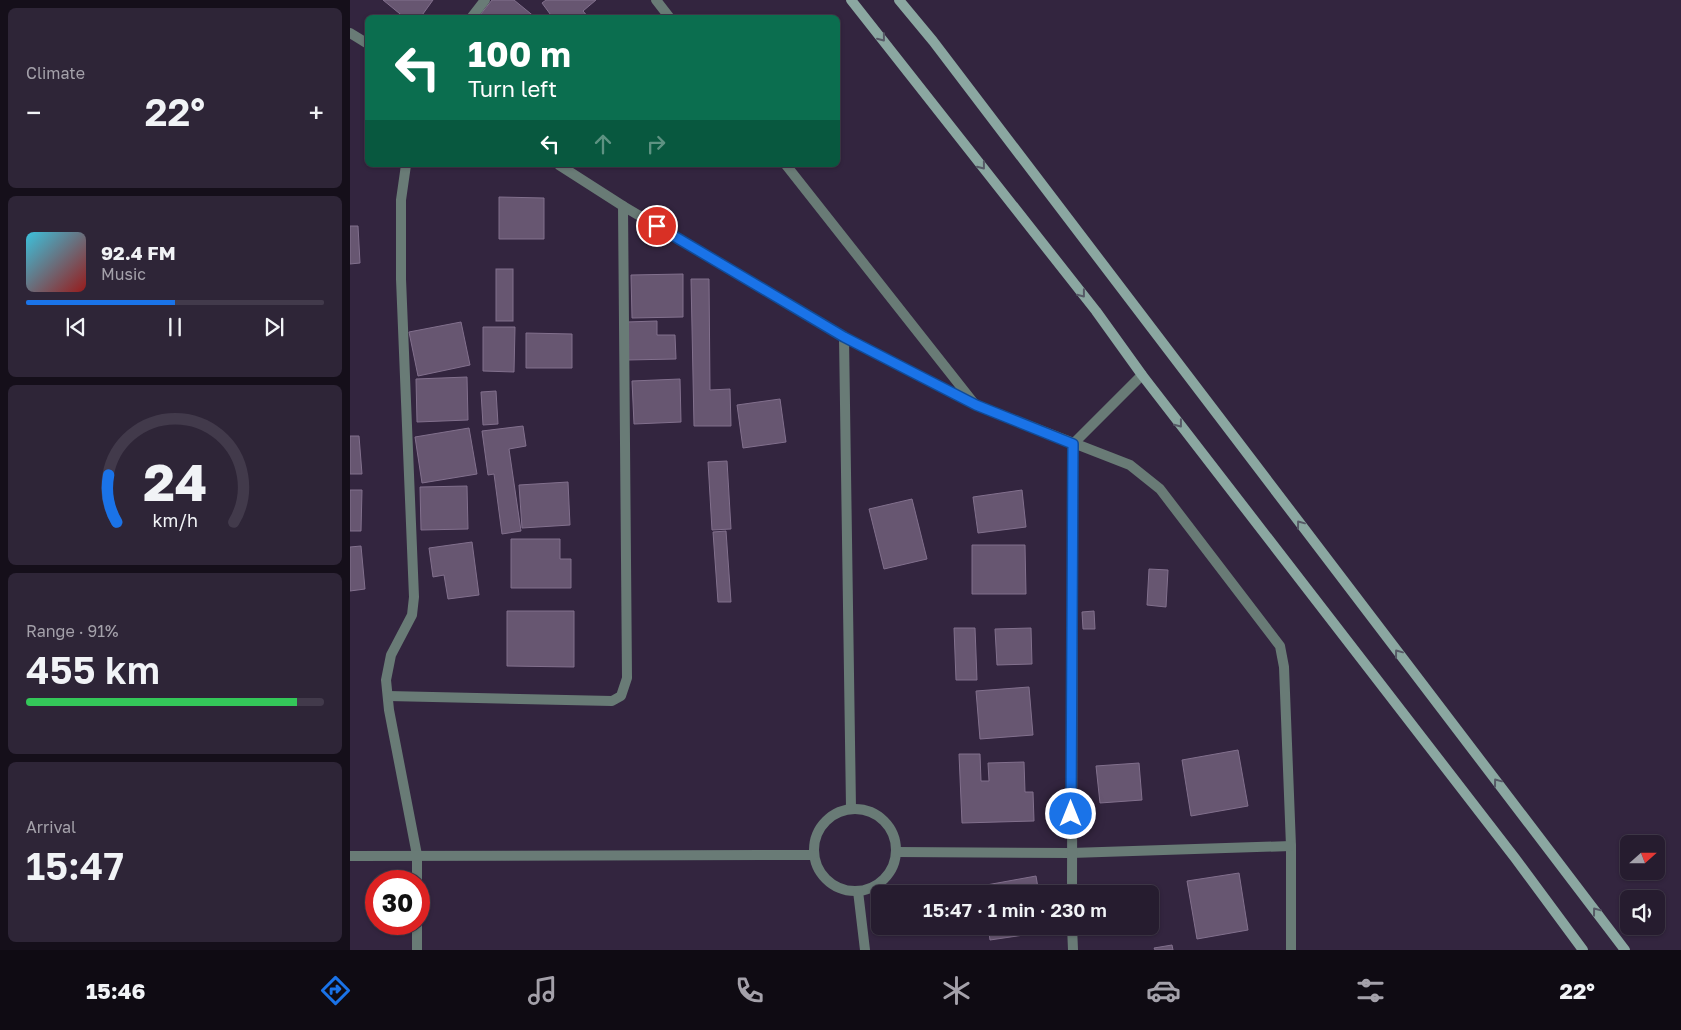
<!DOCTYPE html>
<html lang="en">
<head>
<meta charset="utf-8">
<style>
  body { margin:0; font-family:"Golos Text",sans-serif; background:#2e2537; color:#f1f3f6; height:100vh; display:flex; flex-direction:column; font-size:19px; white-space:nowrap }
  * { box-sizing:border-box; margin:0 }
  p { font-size:16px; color:#a4a1aa }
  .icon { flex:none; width:28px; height:28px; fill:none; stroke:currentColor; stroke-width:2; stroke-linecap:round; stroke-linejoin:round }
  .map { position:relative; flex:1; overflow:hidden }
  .panel { display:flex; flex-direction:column; gap:8px; padding:8px; background:#150f1a; width:350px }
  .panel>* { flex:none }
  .guide { position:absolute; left:15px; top:15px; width:475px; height:152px; border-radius:8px; box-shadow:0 1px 4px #0004,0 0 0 1px #423a4b; background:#0b6e4f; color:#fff; overflow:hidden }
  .needle { width:32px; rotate:69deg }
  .tools { position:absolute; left:1270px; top:835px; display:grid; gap:10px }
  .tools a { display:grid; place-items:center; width:45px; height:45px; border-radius:8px; background:#261c2f; box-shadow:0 1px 4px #0004,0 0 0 1px #423a4b; font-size:25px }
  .speed { position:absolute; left:15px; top:870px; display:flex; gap:10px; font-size:25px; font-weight:700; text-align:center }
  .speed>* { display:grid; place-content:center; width:65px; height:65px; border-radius:50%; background:#261c2f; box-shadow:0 1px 4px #0004,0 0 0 1px #423a4b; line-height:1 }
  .speed .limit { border:8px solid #d22; background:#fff; color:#111 }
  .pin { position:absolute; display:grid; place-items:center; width:42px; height:42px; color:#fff; margin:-21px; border:2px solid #fff; border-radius:50%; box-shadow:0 1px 5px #0007 }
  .me { position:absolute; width:55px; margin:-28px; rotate:0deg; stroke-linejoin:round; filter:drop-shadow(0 0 4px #0008) }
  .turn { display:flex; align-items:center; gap:18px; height:105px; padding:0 20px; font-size:22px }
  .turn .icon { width:65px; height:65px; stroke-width:2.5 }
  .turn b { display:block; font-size:35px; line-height:42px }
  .lanes { display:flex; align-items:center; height:48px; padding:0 20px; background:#0003; justify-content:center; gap:25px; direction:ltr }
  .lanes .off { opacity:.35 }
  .big { font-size:38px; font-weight:600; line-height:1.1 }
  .panel .tile { flex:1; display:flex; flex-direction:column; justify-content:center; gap:8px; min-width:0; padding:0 18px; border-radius:8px; background:#2e2537 }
  .panel .dial { align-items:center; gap:0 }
  .dial svg { height:130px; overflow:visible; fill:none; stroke:#423a4b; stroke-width:7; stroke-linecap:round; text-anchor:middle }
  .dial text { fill:#f1f3f6; stroke:none }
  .song { display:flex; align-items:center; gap:15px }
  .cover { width:60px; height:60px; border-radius:8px; background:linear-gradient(135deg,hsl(190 70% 55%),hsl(0 70% 35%)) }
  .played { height:5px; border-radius:2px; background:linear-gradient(90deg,#1a73e8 50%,#423a4b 50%) }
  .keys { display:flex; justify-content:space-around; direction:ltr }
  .heat { display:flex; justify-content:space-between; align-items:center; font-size:28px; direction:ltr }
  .charge { height:8px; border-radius:4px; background:linear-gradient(90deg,#34c759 91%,#423a4b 0) }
  .trip { position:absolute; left:521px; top:885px; width:288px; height:50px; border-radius:8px; background:#261c2f; box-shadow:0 1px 4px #0004,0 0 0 1px #423a4b; font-weight:600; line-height:50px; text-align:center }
  .tab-bar { display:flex; height:80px; justify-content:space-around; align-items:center; background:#0f0b13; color:#a4a1aa }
  .tab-bar .icon { width:35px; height:35px }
  .tab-bar .active { color:#1a73e8 }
  .tab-bar b { font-size:22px; color:#f1f3f6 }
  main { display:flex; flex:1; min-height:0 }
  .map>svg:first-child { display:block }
  .building { fill:#675671; stroke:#82708d }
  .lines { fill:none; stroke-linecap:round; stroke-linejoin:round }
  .street { stroke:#697b76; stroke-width:10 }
  .secondary { stroke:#8ba7a1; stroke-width:10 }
  .oneway { stroke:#565966 }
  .route-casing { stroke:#114b97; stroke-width:12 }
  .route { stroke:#1a73e8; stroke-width:9 }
</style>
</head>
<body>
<main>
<section class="panel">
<div class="tile"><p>Climate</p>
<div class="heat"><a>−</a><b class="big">22°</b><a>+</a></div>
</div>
<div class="tile">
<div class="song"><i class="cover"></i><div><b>92.4 FM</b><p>Music</p></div></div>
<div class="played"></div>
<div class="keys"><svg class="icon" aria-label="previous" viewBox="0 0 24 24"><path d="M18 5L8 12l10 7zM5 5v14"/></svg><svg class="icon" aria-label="pause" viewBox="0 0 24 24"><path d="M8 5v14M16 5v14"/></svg><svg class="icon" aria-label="next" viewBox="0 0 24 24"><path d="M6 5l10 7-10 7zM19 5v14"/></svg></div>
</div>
<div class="tile dial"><svg viewBox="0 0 100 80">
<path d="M14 69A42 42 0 1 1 86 69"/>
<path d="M14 69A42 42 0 0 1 9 40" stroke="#1a73e8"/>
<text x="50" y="56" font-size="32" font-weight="700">24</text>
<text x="50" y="72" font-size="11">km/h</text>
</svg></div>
<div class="tile"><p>Range · 91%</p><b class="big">455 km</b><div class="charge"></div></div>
<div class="tile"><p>Arrival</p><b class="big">15:47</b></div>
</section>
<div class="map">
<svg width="1331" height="950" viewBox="0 0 1331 950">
  <rect width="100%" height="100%" fill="#33253f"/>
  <g class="building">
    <path d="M33,0H83L70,18H55Z"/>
    <path d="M142,0H164L186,18H133L130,15Z"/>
    <path d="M196,0H246L233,11L239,18H203L192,3Z"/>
    <path d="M149,197L194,198V239H149Z"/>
    <path d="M0,226H8L10,263L0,264Z"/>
    <rect x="146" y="269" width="17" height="52"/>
    <path d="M333,274V317L282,318L281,275Z"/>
    <path d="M341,279H359L360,390L380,389L381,426H344Z"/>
    <path d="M307,321V335H325L326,359L277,360L276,322Z"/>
    <path d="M111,322L120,365L68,376L59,332Z"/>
    <path d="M133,327H165L164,372L133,371Z"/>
    <path d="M176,333L222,334V368H176Z"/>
    <path d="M117,377L118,420L67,422L66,379Z"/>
    <path d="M330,379L331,422L284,424L282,381Z"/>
    <path d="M146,391L148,424L133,425L131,392Z"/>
    <path d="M430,399L436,442L393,448L387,405Z"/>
    <path d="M173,426L176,446L159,449L171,531L152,534L144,474L138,475L132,431Z"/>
    <path d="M119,428L127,474L72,483L65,437Z"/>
    <path d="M0,436H9L12,474H0Z"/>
    <path d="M377,461L381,529L362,530L358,462Z"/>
    <path d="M218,482L220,525L172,528L169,485Z"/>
    <path d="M117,486L118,529L71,530L70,487Z"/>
    <path d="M0,490H12L11,531H0Z"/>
    <path d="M672,490L676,527L628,533L623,497Z"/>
    <path d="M562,499L577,559L534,569L519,509Z"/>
    <path d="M376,531L381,602H368L363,532Z"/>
    <path d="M161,539H210V559H221V588H161Z"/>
    <path d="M122,542L129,595L98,599L94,575L83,577L79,548Z"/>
    <path d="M622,545H675L676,594H622Z"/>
    <path d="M11,546L15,589L0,591V547Z"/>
    <path d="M799,569L818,570L816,607L797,605Z"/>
    <path d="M157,611H224V667L157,666Z"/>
    <path d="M744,611L745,629H733L732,612Z"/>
    <path d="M604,628H625L627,680H606Z"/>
    <path d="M681,628L682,664L647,665L645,629Z"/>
    <path d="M679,687L683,735L630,739L626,691Z"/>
    <path d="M888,750L898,806L841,816L832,760Z"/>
    <path d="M609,754H630L631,781H639L638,763L674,762L675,792H683L684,821L612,823Z"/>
    <path d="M789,763L792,800L750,803L746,766Z"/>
    <path d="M889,873L898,930L847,939L837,881Z"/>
    <path d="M686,876L689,894H632L631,886Z"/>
    <path d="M638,926H673L674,935L640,940Z"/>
    <path d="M822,945L823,950H805L804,948Z"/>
  </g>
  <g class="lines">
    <g class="street">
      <path d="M306,0L320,18"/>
      <path d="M121,18L135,0"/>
      <path d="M0,33L18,44"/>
      <path d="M56,165L51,200V279L64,597L62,615L41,655L36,680L39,710L67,855V881"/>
      <path d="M209,165L273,206L494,337L626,405L780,465L810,489L930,646L934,667L941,846V950"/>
      <path d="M436,165L623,402"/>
      <path d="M494,337L501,808"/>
      <path d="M38,696L262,701L271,696L277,678L273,206"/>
      <circle cx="505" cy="850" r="41"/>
      <path d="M546,852L721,853L941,846"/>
      <path d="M0,856L463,855"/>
      <path d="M508,891L515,950"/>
      <path d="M722,894L723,444L792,375"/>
      <path d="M722,926L723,950"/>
      <path d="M67,950V924"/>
    </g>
    <g class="secondary">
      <path d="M501,0L746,311L792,375L1165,858L1233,950"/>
      <path d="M549,0L583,41L1275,950"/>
    </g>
  </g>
  <defs><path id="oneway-chevron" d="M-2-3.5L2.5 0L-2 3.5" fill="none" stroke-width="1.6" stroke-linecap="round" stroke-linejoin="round" transform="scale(1.25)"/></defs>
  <g class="oneway">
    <use href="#oneway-chevron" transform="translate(532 38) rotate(52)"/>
    <use href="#oneway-chevron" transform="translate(632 166) rotate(52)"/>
    <use href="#oneway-chevron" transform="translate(732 294) rotate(52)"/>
    <use href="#oneway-chevron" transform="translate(829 424) rotate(52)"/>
    <use href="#oneway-chevron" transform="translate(950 524) rotate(-127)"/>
    <use href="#oneway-chevron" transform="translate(1048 653) rotate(-127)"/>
    <use href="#oneway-chevron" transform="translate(1147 782) rotate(-127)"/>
    <use href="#oneway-chevron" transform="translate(1246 911) rotate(-127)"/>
  </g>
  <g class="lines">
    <g class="route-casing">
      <path id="route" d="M307,226L494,337L626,405L723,444L721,814"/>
    </g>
    <use href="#route" class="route"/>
  </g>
</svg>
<div class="tools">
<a><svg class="needle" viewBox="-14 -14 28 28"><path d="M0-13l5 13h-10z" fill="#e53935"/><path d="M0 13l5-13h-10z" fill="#a4a1aa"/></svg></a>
<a><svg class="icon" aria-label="sound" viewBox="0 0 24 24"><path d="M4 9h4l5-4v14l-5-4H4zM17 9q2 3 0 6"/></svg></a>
</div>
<div class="speed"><div class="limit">30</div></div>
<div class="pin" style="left:307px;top:226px;background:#d93025"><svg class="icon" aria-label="arrive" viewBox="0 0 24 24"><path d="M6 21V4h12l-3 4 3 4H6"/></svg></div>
<svg class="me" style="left:721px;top:814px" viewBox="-20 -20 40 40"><circle r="17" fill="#1a73e8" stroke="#fff" stroke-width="3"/><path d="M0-11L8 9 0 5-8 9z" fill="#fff"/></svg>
<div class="trip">15:47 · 1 min · 230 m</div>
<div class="guide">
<div class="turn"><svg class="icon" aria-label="left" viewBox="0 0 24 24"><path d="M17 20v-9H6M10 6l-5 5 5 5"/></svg><div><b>100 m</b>Turn left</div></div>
<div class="lanes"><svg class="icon" aria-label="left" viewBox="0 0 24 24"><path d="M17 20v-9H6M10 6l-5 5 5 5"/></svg><svg class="icon off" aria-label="ahead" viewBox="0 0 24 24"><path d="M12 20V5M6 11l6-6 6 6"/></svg><svg class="icon off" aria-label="right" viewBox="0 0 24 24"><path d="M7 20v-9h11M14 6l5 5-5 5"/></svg></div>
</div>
</div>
</main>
<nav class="tab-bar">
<b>15:46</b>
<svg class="icon active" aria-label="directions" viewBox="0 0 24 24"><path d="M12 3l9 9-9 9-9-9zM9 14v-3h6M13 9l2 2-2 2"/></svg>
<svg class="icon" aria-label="music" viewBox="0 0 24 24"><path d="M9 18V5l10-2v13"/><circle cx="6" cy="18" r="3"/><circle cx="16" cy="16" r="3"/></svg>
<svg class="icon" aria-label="phone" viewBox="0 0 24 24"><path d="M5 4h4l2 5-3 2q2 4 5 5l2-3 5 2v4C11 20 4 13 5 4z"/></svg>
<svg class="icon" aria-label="climate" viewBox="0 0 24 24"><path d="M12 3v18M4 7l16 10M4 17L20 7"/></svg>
<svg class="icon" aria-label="car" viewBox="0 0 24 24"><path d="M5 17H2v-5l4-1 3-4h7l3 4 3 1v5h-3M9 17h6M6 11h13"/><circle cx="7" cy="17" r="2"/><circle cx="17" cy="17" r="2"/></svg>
<svg class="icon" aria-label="filters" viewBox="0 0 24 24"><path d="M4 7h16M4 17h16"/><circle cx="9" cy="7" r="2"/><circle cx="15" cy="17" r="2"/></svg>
<b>22°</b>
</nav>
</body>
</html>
